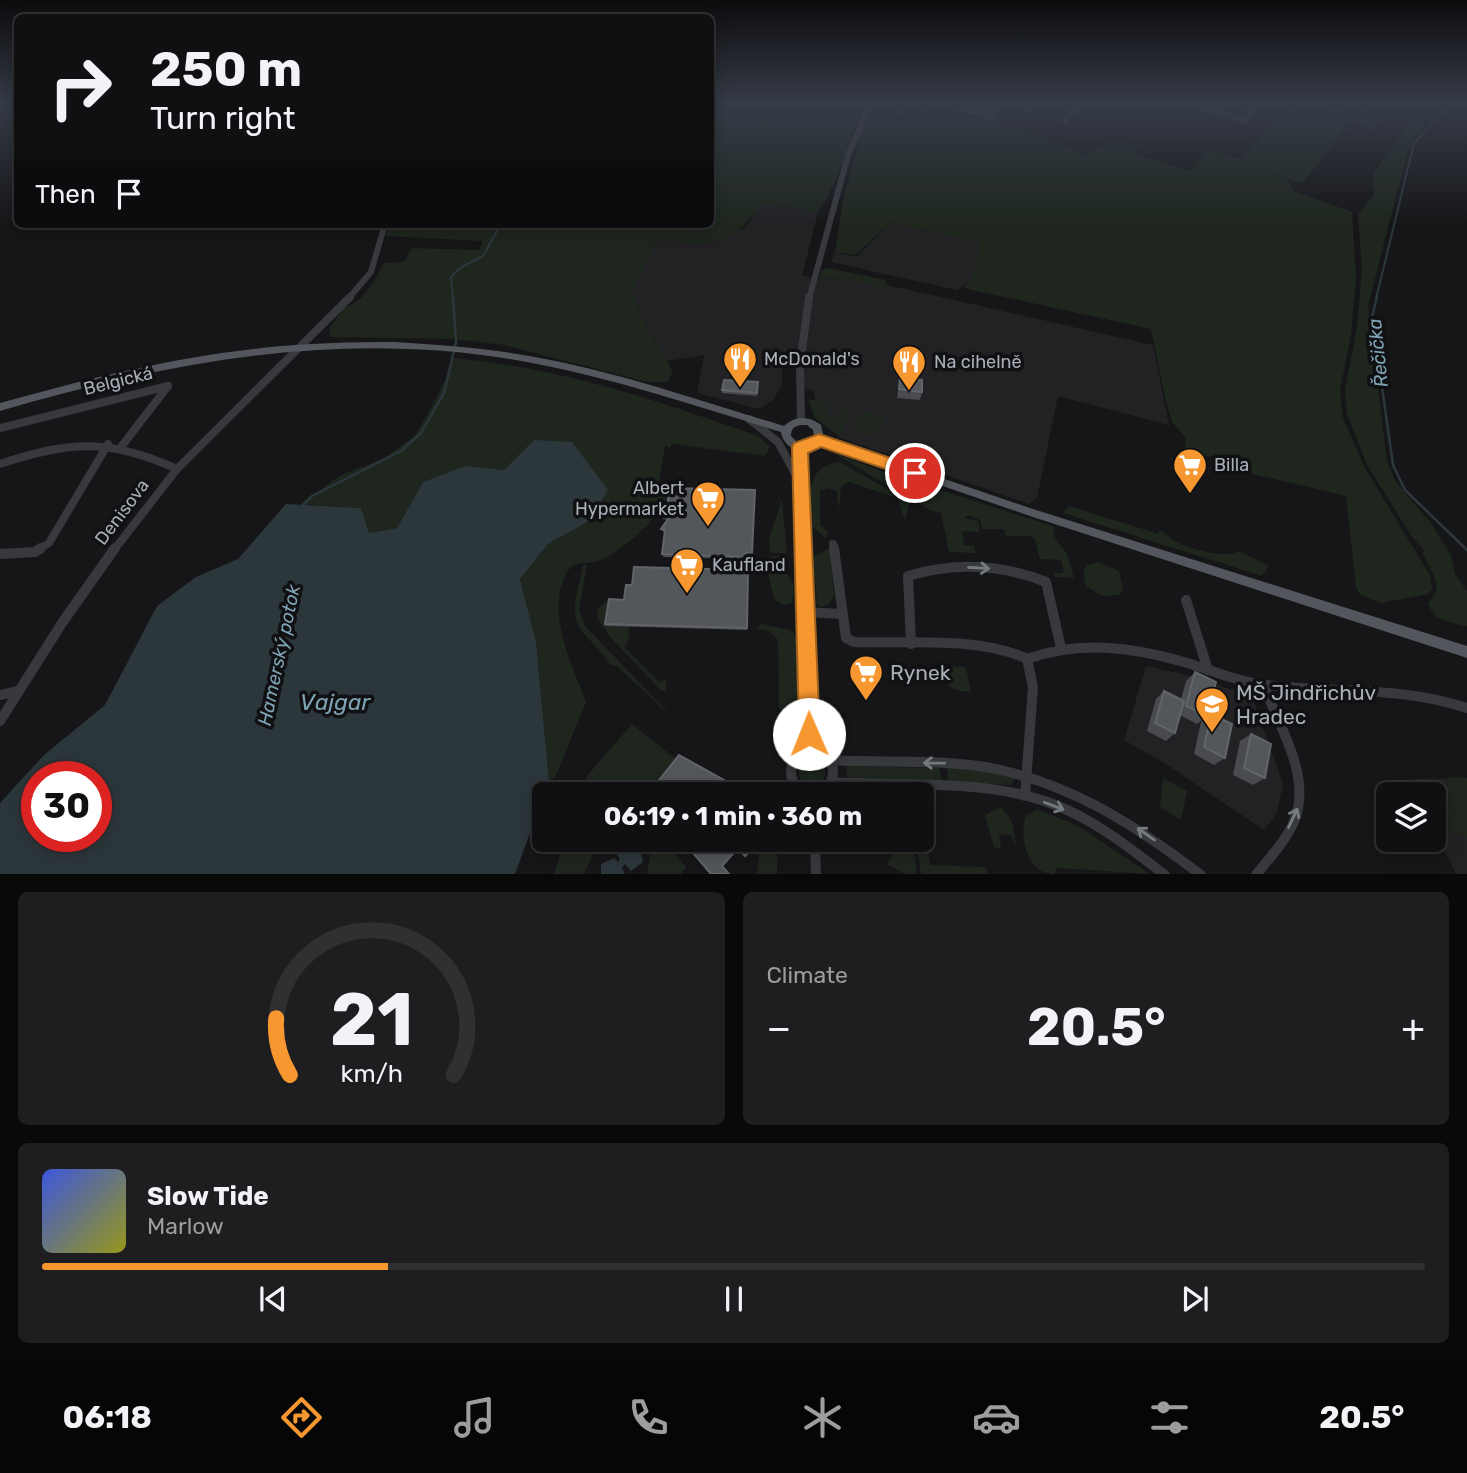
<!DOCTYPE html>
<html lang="en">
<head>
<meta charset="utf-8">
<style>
  body { margin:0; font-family:Rubik,sans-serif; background:#1e1e20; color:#f1f3f6; height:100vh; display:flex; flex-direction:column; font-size:26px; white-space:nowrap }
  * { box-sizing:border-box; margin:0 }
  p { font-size:23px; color:#9c9d9f }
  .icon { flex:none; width:38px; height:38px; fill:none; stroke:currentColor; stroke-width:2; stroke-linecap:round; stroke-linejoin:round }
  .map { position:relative; height:874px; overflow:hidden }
  .sheet { display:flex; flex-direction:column; gap:18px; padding:18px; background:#09090a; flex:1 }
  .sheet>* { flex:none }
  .banner { position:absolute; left:14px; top:14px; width:700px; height:214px; border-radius:10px; box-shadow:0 4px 18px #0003,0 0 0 2px #303032; background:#101012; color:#f1f3f6; overflow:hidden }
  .buttons { position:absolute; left:1376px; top:782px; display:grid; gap:14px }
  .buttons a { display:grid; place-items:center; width:70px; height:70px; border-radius:10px; background:#101012; box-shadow:0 4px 18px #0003,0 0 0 2px #303032; font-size:35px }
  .speed { position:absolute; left:21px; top:761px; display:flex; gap:14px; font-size:35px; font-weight:700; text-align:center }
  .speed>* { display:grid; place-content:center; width:91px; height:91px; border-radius:50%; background:#101012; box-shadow:0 4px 18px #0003,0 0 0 2px #303032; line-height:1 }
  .speed .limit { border:10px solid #d22; background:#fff; color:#111 }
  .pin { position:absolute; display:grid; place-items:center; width:60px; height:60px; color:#fff; margin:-30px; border:4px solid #fff; border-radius:50%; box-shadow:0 2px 7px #0007 }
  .me { position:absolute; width:77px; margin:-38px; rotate:359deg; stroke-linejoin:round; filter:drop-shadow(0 0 5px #0008) }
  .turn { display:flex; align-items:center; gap:24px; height:147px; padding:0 21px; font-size:32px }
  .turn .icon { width:91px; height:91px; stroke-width:2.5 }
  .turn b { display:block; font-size:49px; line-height:60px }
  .then { display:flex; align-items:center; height:66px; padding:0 21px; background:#0003; gap:14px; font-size:26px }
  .big { font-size:52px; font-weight:700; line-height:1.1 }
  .sheet .tile { flex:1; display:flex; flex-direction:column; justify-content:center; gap:10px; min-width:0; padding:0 24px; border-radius:10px; background:#1e1e20 }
  .sheet .dial { align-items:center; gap:0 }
  .dial svg { height:182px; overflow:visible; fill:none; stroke:#303032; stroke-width:7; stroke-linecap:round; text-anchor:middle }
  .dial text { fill:#f1f3f6; stroke:none }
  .song { display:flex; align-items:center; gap:21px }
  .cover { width:84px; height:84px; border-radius:10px; background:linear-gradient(135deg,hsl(230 70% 55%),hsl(60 70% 35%)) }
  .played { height:7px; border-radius:4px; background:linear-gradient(90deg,#f69730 25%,#303032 25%) }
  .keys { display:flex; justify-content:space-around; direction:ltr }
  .heat { display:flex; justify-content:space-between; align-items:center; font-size:38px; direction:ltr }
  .sheet .tiles { flex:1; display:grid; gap:18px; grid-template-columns:1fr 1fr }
  .tile:last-child { grid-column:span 2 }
  .trip { position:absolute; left:532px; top:782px; width:402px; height:70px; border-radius:10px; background:#101012; box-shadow:0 4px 18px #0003,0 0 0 2px #303032; font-weight:700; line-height:70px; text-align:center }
  .tab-bar { display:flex; height:112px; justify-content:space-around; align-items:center; background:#060607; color:#9c9d9f }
  .tab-bar .icon { width:49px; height:49px }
  .tab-bar .on { color:#f69730 }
  .tab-bar b { font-size:32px; color:#f1f3f6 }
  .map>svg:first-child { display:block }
  .built { fill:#222225 }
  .green { fill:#1e261e }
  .water { fill:#2c373c; fill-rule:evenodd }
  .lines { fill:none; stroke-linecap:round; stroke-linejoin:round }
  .stream-far1 { stroke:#2c373c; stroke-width:2 }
  .stream { stroke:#2c373c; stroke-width:2.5 }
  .minor-far2 { stroke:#37393d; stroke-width:6 }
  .minor-far1 { stroke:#37393d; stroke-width:8 }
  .minor { stroke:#37393d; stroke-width:10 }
  .major { fill:#53565c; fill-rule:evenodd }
  .wall { fill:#494b50 }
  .shaded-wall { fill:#303235 }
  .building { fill:#53565b; stroke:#61646a; stroke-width:2 }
  .oneway { stroke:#757a81 }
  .route { fill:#f69730; stroke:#a0621f; stroke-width:2 }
  .labels { text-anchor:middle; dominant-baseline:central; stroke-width:7; stroke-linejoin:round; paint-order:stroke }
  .poi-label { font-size:18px; fill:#a8afb8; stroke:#111113; text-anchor:start }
  .street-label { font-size:18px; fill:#a8afb8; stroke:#111113 }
  .water-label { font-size:19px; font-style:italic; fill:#7ea3b4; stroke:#111113 }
  .near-poi-label { font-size:21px; fill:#a8afb8; stroke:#111113; text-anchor:start }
  .near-water-label { font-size:23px; font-style:italic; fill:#7ea3b4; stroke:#111113 }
</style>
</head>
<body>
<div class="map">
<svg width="1467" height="875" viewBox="0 0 1467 875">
  <rect width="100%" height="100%" fill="#161618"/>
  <g class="built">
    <path d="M762,203L818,212L802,276L883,284L1153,345L1169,425L1058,396L1037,498L1029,504L841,438L819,418L813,390L803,388L802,362L782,360V386L772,401L759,409L697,393L704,355L667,361L640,314L633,289L657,240L682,243L745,228Z"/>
    <path d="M890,223L981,242L971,281L957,290L831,262L835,252L857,257Z"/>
    <path d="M1146,666L1182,674L1252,696L1283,784L1277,813L1264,830L1163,762L1124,740Z"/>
    <path d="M1467,778V874H1456L1433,828V794H1417L1410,779Z"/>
  </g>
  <g class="green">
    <path d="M711,103H865C847,139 841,180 818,212L762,203C731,249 709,246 657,240L633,289L640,314L673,372L668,382H648L504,345L452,339L330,337V327L344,307C362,305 376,278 384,263L404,262L412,248L479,250L483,241L385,236L390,224H710Z"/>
    <path d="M876,103H892L911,114L921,109L933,113L864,123Z"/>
    <path d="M1292,103H1320L1356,115L1368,103H1382L1387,112L1378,115L1380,120L1374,129L1351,121L1302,184L1275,173L1288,180L1293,191L1352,212L1356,279L1351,335L1340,390L1343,418L1365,468L1430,575L1432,589L1428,594L1381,603L1360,595L1356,587L1346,496L1236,470L1231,455L1218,457L1186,455L1185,437L1172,422L1166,402L1151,329L963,288L971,280L981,242L890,223L856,255L835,252L843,200L863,126L935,115L962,116L1042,136L1084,155L1113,142L1139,145L1134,154L1191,171L1207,151L1212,150L1251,163L1241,158Z"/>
    <path d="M1392,105L1425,124L1409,146L1368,306L1387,461L1396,482L1431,523L1451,555L1455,574L1467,591V626C1451,623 1433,621 1428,603C1446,586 1431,573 1423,554L1424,550L1412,537L1367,465L1347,414L1345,391L1357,326L1362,269L1358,215L1374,195L1373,174L1408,126L1406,118Z"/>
    <path d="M829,268L885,280L888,286L874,287V284L819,277L821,270Z"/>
    <path d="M452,358C562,368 655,400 758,436L770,447L765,456L672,444L670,448L665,446L659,482L665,483V489L669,490C667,512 625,548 605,558C596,563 582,563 572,565C541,605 571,661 586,702L555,778L549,781L536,642L520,579L548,544L589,521L534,440L504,470L465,466L423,482L397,528L369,533L361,508L301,504L339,476L382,459L415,436L438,395L451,367Z"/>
    <path d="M806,393L808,399L832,403L828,406L827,414L840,416L836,412L851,407L841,438L815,418Z"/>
    <path d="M865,412L885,418L875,437L853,429L856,414L862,415Z"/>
    <path d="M830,451L886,473L1053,526L1055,538L1067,554L1074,578L1055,577L1054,573H1064L1061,560L1040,559L1035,540L1030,536H1006L1004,529H982L980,520L968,515L965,518L978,521L980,532L962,531L964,545L974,546L976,553L949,552L941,513L930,510Z"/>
    <path d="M840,462L910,502L905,520L897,498L849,482L841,486L839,511L837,491L828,488L820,491V525L828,531L826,538L811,526C810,498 804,466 840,462Z"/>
    <path d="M778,498L782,501L787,553H770L769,539L781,503Z"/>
    <path d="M1069,506L1159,534V530C1165,532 1167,536 1173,540C1186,548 1226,560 1238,551L1269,566L1262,576L1063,513Z"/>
    <path d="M830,548L834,596L828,605L822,607L817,605L813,557Z"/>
    <path d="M769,556L788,557L786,572L794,585L792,603L783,605L774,599L768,573L781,572V564L769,561Z"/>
    <path d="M1098,562L1119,571L1123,590L1119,595L1102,596L1086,586L1083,571L1087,565Z"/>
    <path d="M583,565H587L579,609L585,626L677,722L617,666L609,664C602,650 590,642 581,630C568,614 580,584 583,565Z"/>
    <path d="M606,601L624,602C626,617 635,636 624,647L660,683L666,679V691H662L610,637L598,619L597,610Z"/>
    <path d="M761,624L791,630L796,637L798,727L790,735H787L784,712L779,708L778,640L768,630L756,629Z"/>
    <path d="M947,666L966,667L971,692C953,690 946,690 943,670Z"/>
    <path d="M632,724L677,760L658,794H581L587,776Z"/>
    <circle cx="812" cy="773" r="13"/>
    <path d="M846,766L939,768L942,781H877L847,777Z"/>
    <path d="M947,768L981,770L1014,778V781L1011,785L951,782L948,780Z"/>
    <path d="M1448,777L1467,778V838L1449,829Z"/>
    <path d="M1163,778L1187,791L1181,820L1160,807Z"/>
    <path d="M1001,807L1012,821L1016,848L1011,835L999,834L1001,849L994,847L985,815Z"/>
    <path d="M1037,809L1078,826L1150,874L1057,868L1054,874C1028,875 1018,837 1026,816Z"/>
    <path d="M922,814L930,865L985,867L989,874H921L916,840H922Z"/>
    <path d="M565,840H599L584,874H554Z"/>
    <path d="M651,840L657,847L664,840L686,867L681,874H647L650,855L636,841Z"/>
    <path d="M760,840H777V874H757Z"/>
    <path d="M895,840H913L917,874H905L887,864L899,843Z"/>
  </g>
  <g class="water">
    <path d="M534,440L572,442L608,490L589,521L548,544L520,579L536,642L549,781L515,874H0V803L44,755L105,705L157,606L196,577L238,559L286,504L361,508L369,533L397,528L423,482L465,466L504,470ZM96,777V836H37V777Z"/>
    <path d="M616,840H632L630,850L641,852L643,862L631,871L625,864L622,868L625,874H601V864L614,858L618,862L620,859L616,853Z"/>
  </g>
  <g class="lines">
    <g class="stream-far1">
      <path d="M453,299L451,277L460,268L483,256L501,224"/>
      <path d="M1376,299L1414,143L1451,103"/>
    </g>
    <g class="stream">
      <path d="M1377,297L1372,317L1393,465L1405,490L1467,550"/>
      <path d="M301,507L312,496L401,451L421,433L444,393L456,342L453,297"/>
    </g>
    <g class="minor-far2">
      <path d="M1095,103L1113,107L1120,103"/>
      <path d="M1201,103V108L1245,120L1255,103"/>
      <path d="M1027,109L1032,103"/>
      <path d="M959,110L980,103"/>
      <path d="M1220,114L1225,103"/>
      <path d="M1065,121L1078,103"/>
      <path d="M348,299L371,272L385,224"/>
      <path d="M809,299L848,155L871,103"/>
    </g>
    <g class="minor-far1">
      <path d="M749,419L778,442L797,477"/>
      <path d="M801,421L800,365L809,297"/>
      <path d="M0,428L168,386"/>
      <path d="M121,447L168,386"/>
      <path d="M800,447L803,550"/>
      <path d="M0,464C69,441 109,438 177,469"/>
      <path d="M833,544L834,550"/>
      <path d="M38,550L49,543L108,444"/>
      <path d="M114,550L177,469L350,297"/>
    </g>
    <g class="minor">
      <path d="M803,548L810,751"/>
      <path d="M834,548L846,638L854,642C908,644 979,636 1027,659L1033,687L1025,796"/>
      <path d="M0,554L35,552L41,548"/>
      <path d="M1186,600L1208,670"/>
      <path d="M806,612L841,614"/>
      <path d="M911,644L908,576C954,562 1001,564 1046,582L1061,648"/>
      <path d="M1027,659C1079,640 1132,647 1184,662C1212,670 1238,682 1266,685C1334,693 1401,686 1467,708"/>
      <path d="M0,695L18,691"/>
      <path d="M0,721L62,623L115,548"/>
      <circle cx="812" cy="772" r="21"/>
      <path d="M829,760C879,763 929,759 978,766C1063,778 1134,824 1201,875"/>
      <path d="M831,782C904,787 984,778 1053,804C1095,820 1130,848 1165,875"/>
      <path d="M815,840L816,875"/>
      <path d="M1256,875C1270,857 1289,838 1296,816C1310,772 1278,725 1264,685"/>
    </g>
    <path class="major" d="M395,342C440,345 485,348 529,356C616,371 700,401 784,426C796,415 809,416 821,425L824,438L1033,509L1467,646V658L1033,517L820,444C807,455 784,452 781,432C699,407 617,379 532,363C349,328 175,360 0,411V403C86,379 173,357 262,348C306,343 351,342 395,342ZM801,425H807L813,430L814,438L809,442H797L791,436C791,429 794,426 801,425Z"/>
  </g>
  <g class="wall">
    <path d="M971,103H1002L1000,114L994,121L968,113Z"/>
    <path d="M900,378L922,392L920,400L897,398Z"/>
    <path d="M724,380L758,382L757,396L722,393Z"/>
    <path d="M755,490L752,556H746V559L663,557L664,532L662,531L661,529L667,520L663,519V516Z"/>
    <path d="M748,570L747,630L606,626L605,624L624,600L632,585Z"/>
    <path d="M1195,672L1207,716L1197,724L1180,715L1175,733L1166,741L1147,731L1156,699L1164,691L1181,699L1186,681Z"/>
    <path d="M1211,714L1225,758L1214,765L1194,754L1201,722Z"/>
    <path d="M1251,734L1265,778L1253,785L1233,775L1240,741Z"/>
  </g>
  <path class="shaded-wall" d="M999,103H1002L1000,114L994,121Z"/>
  <g class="building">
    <path d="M900,378L922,380V392L899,389Z"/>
    <path d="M724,380L758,382L757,393L722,390Z"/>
    <path d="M669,488L755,490L752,553H746V557L662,554L665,530L661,529L668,519L663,516L667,510Z"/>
    <path d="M634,567L748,570L747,628L605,624L609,599L624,600L626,585H632Z"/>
    <path d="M1195,672L1216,682L1207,716L1186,706Z"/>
    <path d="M1164,691L1184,701L1175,733L1155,723Z"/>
    <path d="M1211,714L1232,724L1225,758L1204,747Z"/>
    <path d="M1251,734L1271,744L1265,778L1244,768Z"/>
    <path d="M679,755L749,794H659L653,788Z"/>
    <path d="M682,840H747L754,847L745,856L738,848L722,866L729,874H711Z"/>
  </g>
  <defs><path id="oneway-shaft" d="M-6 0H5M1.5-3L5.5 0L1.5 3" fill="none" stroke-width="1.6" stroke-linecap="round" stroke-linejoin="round" transform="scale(1.75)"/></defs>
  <g class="oneway">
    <use href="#oneway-shaft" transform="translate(979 568) rotate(3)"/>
    <use href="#oneway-shaft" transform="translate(934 763) rotate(-179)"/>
    <use href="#oneway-shaft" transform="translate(1054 806) rotate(21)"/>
    <use href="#oneway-shaft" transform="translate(1293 818) rotate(-65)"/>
    <use href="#oneway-shaft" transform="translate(1146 834) rotate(-145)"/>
  </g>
  <linearGradient id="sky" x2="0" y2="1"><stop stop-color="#0c0c0d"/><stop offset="0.46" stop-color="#363c48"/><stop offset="1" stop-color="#363c48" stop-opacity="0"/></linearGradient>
  <rect width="1467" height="226" fill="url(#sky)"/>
  <path class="route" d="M819,434L921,468L924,473L915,479L821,447L808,453L820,734L817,742L809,745L802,742L799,734L792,447L794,443Z"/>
  <defs>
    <g id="restaurant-pin" transform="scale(1.75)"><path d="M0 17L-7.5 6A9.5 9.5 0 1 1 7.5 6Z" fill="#f69730" stroke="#111113"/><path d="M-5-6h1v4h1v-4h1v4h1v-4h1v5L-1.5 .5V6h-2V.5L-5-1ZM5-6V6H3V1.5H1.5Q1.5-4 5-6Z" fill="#fff"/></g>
    <g id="supermarket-pin" transform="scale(1.75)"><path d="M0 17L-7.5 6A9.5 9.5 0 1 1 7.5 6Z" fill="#f69730" stroke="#111113"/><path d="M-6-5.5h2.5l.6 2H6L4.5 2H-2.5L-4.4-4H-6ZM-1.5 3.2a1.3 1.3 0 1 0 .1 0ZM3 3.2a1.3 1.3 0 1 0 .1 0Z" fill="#fff"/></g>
    <g id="school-pin" transform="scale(1.75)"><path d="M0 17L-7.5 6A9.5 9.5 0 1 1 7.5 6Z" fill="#f69730" stroke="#111113"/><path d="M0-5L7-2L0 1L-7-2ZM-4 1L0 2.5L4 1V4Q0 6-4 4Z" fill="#fff"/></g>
  </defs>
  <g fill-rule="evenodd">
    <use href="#restaurant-pin" x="740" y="359"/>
    <use href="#restaurant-pin" x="909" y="362"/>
    <use href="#supermarket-pin" x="1190" y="465"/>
    <use href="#supermarket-pin" x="708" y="498"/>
    <use href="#supermarket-pin" x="687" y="565"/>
    <use href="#supermarket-pin" x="866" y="672"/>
    <use href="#school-pin" x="1212" y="704"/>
  </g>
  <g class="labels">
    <g class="poi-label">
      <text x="764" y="359">McDonald's</text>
      <text x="934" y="362">Na cihelně</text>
      <text x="1214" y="465">Billa</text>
      <text x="684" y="488" text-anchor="end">Albert<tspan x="684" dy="21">Hypermarket</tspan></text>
      <text x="712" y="565">Kaufland</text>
    </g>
    <g class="street-label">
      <text transform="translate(118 381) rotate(-14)">Belgická</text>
      <text transform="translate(122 512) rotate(-53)">Denisova</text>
    </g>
    <g class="water-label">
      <text transform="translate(1378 353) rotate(-96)">Řečička</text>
      <text transform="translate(279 655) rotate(-78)">Hamerský potok</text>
    </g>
    <g class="near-poi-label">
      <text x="890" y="672">Rynek</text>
      <text x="1236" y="692">MŠ Jindřichův<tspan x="1236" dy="24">Hradec</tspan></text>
    </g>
    <g class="near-water-label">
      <text x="335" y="702">Vajgar</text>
    </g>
  </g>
</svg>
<div class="buttons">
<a><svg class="icon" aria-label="layers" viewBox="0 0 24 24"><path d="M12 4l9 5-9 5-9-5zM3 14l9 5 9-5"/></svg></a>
</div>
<div class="speed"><div class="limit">30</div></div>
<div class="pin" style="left:915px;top:473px;background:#d93025"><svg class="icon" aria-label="arrive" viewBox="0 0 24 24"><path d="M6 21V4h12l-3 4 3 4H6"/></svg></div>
<svg class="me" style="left:809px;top:734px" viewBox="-20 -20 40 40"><circle r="19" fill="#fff"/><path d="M0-13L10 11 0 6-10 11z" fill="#f69730"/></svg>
<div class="trip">06:19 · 1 min · 360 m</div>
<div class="banner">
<div class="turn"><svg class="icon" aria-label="right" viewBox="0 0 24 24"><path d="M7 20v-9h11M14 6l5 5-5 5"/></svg><div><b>250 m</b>Turn right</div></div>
<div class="then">Then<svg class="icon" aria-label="arrive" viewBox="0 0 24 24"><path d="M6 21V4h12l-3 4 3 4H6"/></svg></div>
</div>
</div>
<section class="sheet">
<div class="tiles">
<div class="tile dial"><svg viewBox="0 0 100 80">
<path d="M14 69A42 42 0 1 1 86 69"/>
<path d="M14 69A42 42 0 0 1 8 44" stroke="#f69730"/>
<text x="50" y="56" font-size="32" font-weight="700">21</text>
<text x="50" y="72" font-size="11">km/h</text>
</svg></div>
<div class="tile"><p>Climate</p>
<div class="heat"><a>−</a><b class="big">20.5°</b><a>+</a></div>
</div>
<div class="tile">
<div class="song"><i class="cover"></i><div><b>Slow Tide</b><p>Marlow</p></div></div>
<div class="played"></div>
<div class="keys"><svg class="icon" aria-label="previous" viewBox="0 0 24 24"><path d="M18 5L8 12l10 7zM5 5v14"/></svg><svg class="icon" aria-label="pause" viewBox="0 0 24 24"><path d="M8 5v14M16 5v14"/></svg><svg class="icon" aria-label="next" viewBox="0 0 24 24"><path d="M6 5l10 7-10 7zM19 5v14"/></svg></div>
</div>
</div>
</section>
<nav class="tab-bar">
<b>06:18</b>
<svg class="icon on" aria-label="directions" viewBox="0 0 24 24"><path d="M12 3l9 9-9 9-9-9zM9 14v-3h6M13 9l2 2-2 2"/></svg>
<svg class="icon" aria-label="music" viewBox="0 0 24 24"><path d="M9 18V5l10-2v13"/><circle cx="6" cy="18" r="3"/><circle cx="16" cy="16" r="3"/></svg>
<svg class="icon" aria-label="phone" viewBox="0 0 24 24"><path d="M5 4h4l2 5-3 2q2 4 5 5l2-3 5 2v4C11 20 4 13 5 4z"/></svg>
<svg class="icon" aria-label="climate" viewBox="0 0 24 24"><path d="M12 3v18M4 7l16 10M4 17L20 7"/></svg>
<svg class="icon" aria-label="car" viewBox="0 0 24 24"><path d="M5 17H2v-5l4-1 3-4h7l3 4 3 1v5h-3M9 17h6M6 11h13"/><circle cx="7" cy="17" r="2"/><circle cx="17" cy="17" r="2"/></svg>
<svg class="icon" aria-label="filters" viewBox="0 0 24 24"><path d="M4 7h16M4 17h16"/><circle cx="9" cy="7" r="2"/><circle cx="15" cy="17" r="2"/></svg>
<b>20.5°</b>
</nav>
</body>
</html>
